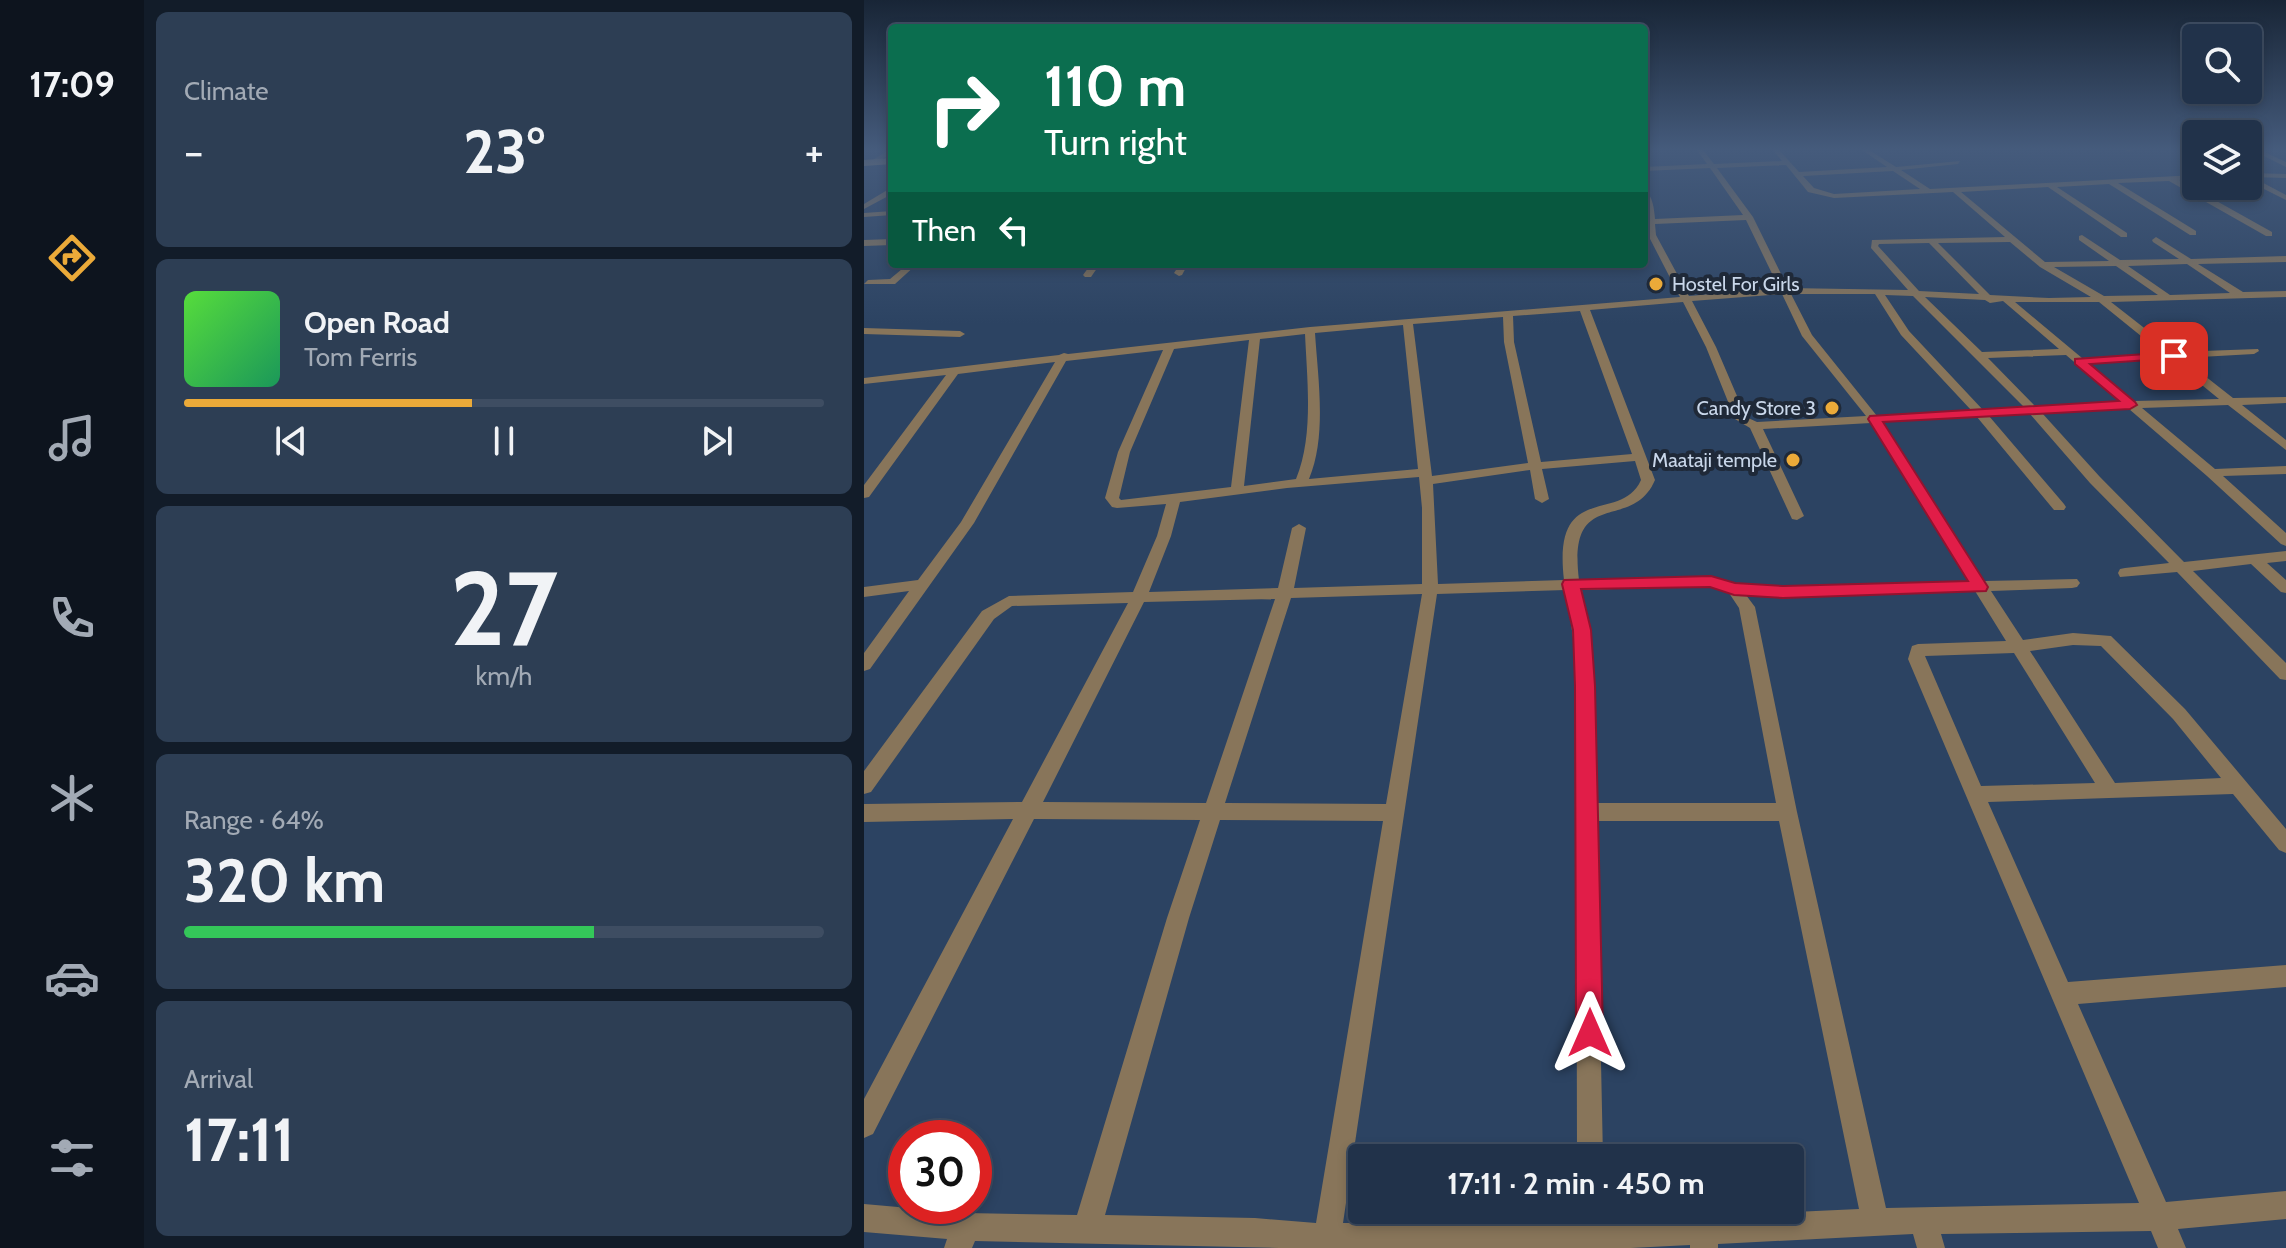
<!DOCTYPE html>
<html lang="en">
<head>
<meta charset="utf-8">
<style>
  body { margin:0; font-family:Cabin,sans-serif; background:#2d3e54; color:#f1f3f6; height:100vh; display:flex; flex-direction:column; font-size:30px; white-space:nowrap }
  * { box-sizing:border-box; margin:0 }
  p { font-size:26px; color:#a2aab5 }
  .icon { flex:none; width:44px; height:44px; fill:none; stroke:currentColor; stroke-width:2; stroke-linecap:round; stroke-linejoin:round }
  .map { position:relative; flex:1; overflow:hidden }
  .side { display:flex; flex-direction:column; gap:12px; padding:12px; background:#121c29; width:720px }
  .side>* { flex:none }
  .hud { position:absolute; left:24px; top:24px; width:760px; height:244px; border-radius:8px; box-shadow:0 4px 12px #0003,0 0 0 2px #3e4d62; background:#0b6e4f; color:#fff; overflow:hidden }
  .buttons { position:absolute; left:1318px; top:24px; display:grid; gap:16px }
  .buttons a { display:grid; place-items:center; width:80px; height:80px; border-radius:8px; background:#21324a; box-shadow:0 4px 12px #0003,0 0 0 2px #3e4d62; font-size:40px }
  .speed { position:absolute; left:24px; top:1120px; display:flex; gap:16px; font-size:40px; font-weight:700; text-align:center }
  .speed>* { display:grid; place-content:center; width:104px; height:104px; border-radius:50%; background:#21324a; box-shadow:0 4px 12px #0003,0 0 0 2px #3e4d62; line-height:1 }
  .speed .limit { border:12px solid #d22; background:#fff; color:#111 }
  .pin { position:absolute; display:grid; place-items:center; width:68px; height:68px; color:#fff; margin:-34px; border-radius:16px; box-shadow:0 4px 12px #0006 }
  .me { position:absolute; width:88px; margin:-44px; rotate:0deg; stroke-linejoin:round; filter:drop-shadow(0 0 6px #0008) }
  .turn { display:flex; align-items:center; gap:28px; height:168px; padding:0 24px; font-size:36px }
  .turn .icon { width:104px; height:104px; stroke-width:2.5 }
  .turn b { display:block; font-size:56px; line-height:68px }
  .then { display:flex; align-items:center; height:76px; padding:0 24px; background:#0003; gap:16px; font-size:30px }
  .big { font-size:60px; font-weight:800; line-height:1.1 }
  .side .tile { flex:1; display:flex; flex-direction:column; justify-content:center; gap:12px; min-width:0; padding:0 28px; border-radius:12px; background:#2d3e54 }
  .side .dial { align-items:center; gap:0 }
  .dial b { font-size:104px; line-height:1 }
  .song { display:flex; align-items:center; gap:24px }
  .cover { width:96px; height:96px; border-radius:12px; background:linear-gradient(135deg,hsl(110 70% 55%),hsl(150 70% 35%)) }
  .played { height:8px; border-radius:4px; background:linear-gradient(90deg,#ebaa39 45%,#3e4d62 45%) }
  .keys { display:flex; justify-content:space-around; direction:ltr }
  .heat { display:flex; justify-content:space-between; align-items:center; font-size:44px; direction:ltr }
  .charge { height:12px; border-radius:6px; background:linear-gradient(90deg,#34c759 64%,#3e4d62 0) }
  .trip { position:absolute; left:484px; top:1144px; width:456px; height:80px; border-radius:8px; background:#21324a; box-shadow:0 4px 12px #0003,0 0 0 2px #3e4d62; font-weight:800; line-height:80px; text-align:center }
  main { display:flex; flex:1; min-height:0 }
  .tabs { display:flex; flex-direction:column; width:144px; justify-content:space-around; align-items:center; background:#0d141e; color:#a2aab5 }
  .tabs .icon { width:56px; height:56px }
  .tabs .selected { color:#ebaa39 }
  .tabs b { font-size:36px; color:#f1f3f6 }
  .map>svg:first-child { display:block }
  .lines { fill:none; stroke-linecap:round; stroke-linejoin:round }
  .minor { fill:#88755a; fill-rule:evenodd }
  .primary { fill:#cba56c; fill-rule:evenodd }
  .route { fill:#e11d48; stroke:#92132f; stroke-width:2 }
  .poi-dot { fill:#ebaa39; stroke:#1f2938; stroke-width:3 }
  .labels { text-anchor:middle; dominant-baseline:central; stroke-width:8; stroke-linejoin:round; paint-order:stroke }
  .far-poi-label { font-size:20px; fill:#c9d7ea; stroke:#1f2938; text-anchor:end }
</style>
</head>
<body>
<main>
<nav class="tabs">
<b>17:09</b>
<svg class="icon selected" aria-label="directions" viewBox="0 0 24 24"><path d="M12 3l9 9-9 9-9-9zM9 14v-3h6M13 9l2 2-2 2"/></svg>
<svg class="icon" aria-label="music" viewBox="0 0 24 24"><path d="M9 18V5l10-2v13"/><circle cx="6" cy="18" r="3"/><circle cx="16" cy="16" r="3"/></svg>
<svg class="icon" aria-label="phone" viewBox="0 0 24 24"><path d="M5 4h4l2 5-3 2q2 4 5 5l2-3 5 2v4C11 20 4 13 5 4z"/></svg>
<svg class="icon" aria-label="climate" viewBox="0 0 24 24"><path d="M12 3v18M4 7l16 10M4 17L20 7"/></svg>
<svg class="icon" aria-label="car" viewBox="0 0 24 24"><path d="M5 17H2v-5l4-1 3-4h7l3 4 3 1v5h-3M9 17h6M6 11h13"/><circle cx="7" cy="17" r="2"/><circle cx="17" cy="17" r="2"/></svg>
<svg class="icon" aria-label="filters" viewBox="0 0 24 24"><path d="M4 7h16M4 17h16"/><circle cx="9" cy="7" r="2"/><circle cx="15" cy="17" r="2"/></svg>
</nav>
<section class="side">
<div class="tile"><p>Climate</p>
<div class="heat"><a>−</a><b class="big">23°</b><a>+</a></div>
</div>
<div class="tile">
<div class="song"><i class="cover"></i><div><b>Open Road</b><p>Tom Ferris</p></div></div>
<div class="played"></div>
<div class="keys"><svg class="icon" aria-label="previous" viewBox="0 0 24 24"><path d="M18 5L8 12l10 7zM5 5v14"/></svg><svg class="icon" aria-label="pause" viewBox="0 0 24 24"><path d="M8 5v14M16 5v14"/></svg><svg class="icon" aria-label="next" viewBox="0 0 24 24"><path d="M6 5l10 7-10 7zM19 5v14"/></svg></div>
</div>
<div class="tile dial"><b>27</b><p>km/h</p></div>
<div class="tile"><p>Range · 64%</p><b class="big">320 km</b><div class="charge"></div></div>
<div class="tile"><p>Arrival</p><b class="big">17:11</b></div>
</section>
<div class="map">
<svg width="1422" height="1248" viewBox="0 0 1422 1248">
  <rect width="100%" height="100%" fill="#2c4362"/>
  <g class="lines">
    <g class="minor">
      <path d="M24,150H28V153L10,164H6V162Z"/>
      <path d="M833,150H839L850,164L918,161L909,150H915L935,172L1023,167L998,150H1005L1032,167L1096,161L1094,164L1037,170L1066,189L1332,175V179L1315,180L1408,232V236H1402L1305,181L1254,183L1332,231V235H1326L1245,184L1193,187L1263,233V237H1257L1184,187L1097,192L1181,262L1245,261L1215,240V236L1218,235L1256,260L1315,259L1289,242L1288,240L1292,237L1327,259L1422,256V262L1334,264L1379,292L1422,291V297L1247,302L1311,352L1394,349L1395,351L1390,354L1318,358L1369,398L1422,397V403L1378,405L1422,440V450L1364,405L1278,408L1351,469L1422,466V474L1359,476L1422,533V546L1417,544L1343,476L1265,409L1178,413L1236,477L1320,562L1422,551V561L1403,563L1422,580V593L1417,592L1387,564L1329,571L1422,663V680L1416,679L1313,572L1256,577L1254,573L1256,569L1261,568L1305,563L1226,483L1166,414L1125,416L1200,504L1202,507L1200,510H1190L1113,417L1018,422L1120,581L1213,579L1216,583L1213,587L1208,588L1127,591L1159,640L1209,633L1247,636L1321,709L1422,829V853L1415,850L1369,794L1124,802L1204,982L1422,965V987L1214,1004L1302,1202L1422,1191V1219L1314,1229L1322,1248H1294L1287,1231L1077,1234L1081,1248H1053L1049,1234L854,1244V1248H826V1245L767,1248H415L111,1241L108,1248H80L83,1239L0,1232V1204L102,1213L213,1215L303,918L336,820L170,819L9,1134L0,1138V1099L149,819L0,822V804L158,802L264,603L148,606L130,619L7,792L0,794V771L118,611L145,596L269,592L293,536L302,504L253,508L248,507L241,498L254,452L299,350L202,361L110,523L6,669L0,671V653L45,591L0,597V587L54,580L97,522L191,362L94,374L5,497L0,498V485L82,375L0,384V378L195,355L200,353L204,354L446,327L816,297L784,235L780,190C789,195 790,209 791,219L879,215L846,168L780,171V167L843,164ZM922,165L944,192L970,198L1089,192L1141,237L1008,240L1007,248L1044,290L924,288L889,217L853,168ZM1029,171L1056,189L970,194L950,188L939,176ZM882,220L915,288L825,296L792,235L791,224ZM1146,242L1176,267L1227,297L1185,298L1126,295L1074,243ZM1065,243L1115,294L1055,291L1014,246L1015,244ZM1323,264L1366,293L1306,295L1264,266ZM1252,266L1294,295L1240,296L1190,267ZM918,294L938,336L1002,416L893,422L882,417L852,347L828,301ZM927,294H1011L1037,335L1107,410L1013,416L948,335ZM1021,295L1049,296L1160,407L1119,410L1045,331ZM1061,297L1121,300L1126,303L1139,301L1195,349L1118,352ZM819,302L842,347L871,419L886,428L928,519L933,520L940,516L899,429L1007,423L1105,581L919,587L871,584L847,576L715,580C703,484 768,534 791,480L726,310ZM1151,302H1235L1298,353L1218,358ZM716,311L768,454L677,462L650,342L649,316ZM639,317L640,342L664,463L568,476L549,324ZM539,325L554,469L445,479C463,436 454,379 451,333ZM441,334C443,379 450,436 432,479L380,486L396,339ZM385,340L367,487L257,500L255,498L266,452L310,349ZM1202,355L1257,402L1172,407L1124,358ZM1306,359L1355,399L1270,401L1225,364ZM771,461L777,480C757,525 688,479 700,580L574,584L569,484L666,470L671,499L678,503L685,499L678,469ZM555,477L558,508V584L430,588L442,528L435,524L428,528L414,588L285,592L307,536L316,502L423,488ZM846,586L865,593L875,608L912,803H732L728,652L718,590ZM702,590L712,658L713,1158H739L732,821H915L995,1209L740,1221V1210H712V1222L479,1223L573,594ZM1111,591L1142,641L1054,644L1048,646L1044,659L1275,1203L1022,1208L933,812L891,607L882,595L919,597ZM558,594L522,804L361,803L427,598ZM411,599L342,803L179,802L280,602ZM1209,645L1237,646L1309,719L1357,778L1251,783L1166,651ZM1150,653L1231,783L1117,786L1061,656ZM356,820L519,821L452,1223L391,1218L241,1215L325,918Z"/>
      <path d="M1262,150H1269L1265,152Z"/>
      <path d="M1325,150H1332V154L1326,151Z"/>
      <path d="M1388,150H1396L1422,162V167Z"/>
      <path d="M1384,173L1422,174V178L1388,177L1422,195V200L1384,181Z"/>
      <path d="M25,189H28V194L0,209V204Z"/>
      <path d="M28,211V215L0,217V213Z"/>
      <path d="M28,239V245L0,246V240Z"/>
      <path d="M44,264H53L31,284H0L4,280L26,279Z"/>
      <path d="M227,264H236L227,277H221L219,275Z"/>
      <path d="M316,264H324L318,275L315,276L310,273Z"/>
      <path d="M0,328L96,331L101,334L96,337L0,334Z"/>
    </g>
    <path class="primary" d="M28,158V164L0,166V160Z"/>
  </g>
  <linearGradient id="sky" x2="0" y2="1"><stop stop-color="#182536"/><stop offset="0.46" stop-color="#455b7c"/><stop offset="1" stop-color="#455b7c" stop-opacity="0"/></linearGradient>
  <rect width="1422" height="324" fill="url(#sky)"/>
  <path class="route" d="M1310,352L1316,356L1314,358L1226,364L1271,402L1273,405L1266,409L1019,422L1124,587L1122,591L919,598L870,595L846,587L717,589L727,630L731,686L739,1033L735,1043L726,1047L716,1043L712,1033L711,686L709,630L698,584L700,580L847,576L871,583L919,586L1104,581L1004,419L1006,416L1255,401L1211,364V359Z"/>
  <g class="poi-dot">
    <circle cx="792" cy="284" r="8"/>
    <circle cx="968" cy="408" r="8"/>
    <circle cx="929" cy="460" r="8"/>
  </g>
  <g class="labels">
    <g class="far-poi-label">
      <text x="808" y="284" text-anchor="start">Hostel For Girls</text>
      <text x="952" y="408">Candy Store 3</text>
      <text x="913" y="460">Maataji temple</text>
    </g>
  </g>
</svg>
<div class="buttons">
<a><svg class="icon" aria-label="search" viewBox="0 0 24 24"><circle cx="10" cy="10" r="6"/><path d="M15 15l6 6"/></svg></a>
<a><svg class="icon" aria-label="layers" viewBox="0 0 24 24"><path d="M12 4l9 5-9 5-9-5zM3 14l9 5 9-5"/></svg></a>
</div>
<div class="speed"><div class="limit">30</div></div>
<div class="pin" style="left:1310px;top:356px;background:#d93025"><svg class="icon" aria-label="arrive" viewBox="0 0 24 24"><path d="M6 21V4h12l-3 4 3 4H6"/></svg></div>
<svg class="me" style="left:726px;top:1033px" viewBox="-20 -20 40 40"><path d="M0-17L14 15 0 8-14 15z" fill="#e11d48" stroke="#fff" stroke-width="4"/></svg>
<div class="trip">17:11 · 2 min · 450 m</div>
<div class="hud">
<div class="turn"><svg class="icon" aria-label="right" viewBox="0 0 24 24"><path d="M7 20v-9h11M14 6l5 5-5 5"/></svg><div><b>110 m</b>Turn right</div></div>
<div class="then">Then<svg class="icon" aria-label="left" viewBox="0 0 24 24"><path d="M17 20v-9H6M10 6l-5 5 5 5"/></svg></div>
</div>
</div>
</main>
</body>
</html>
